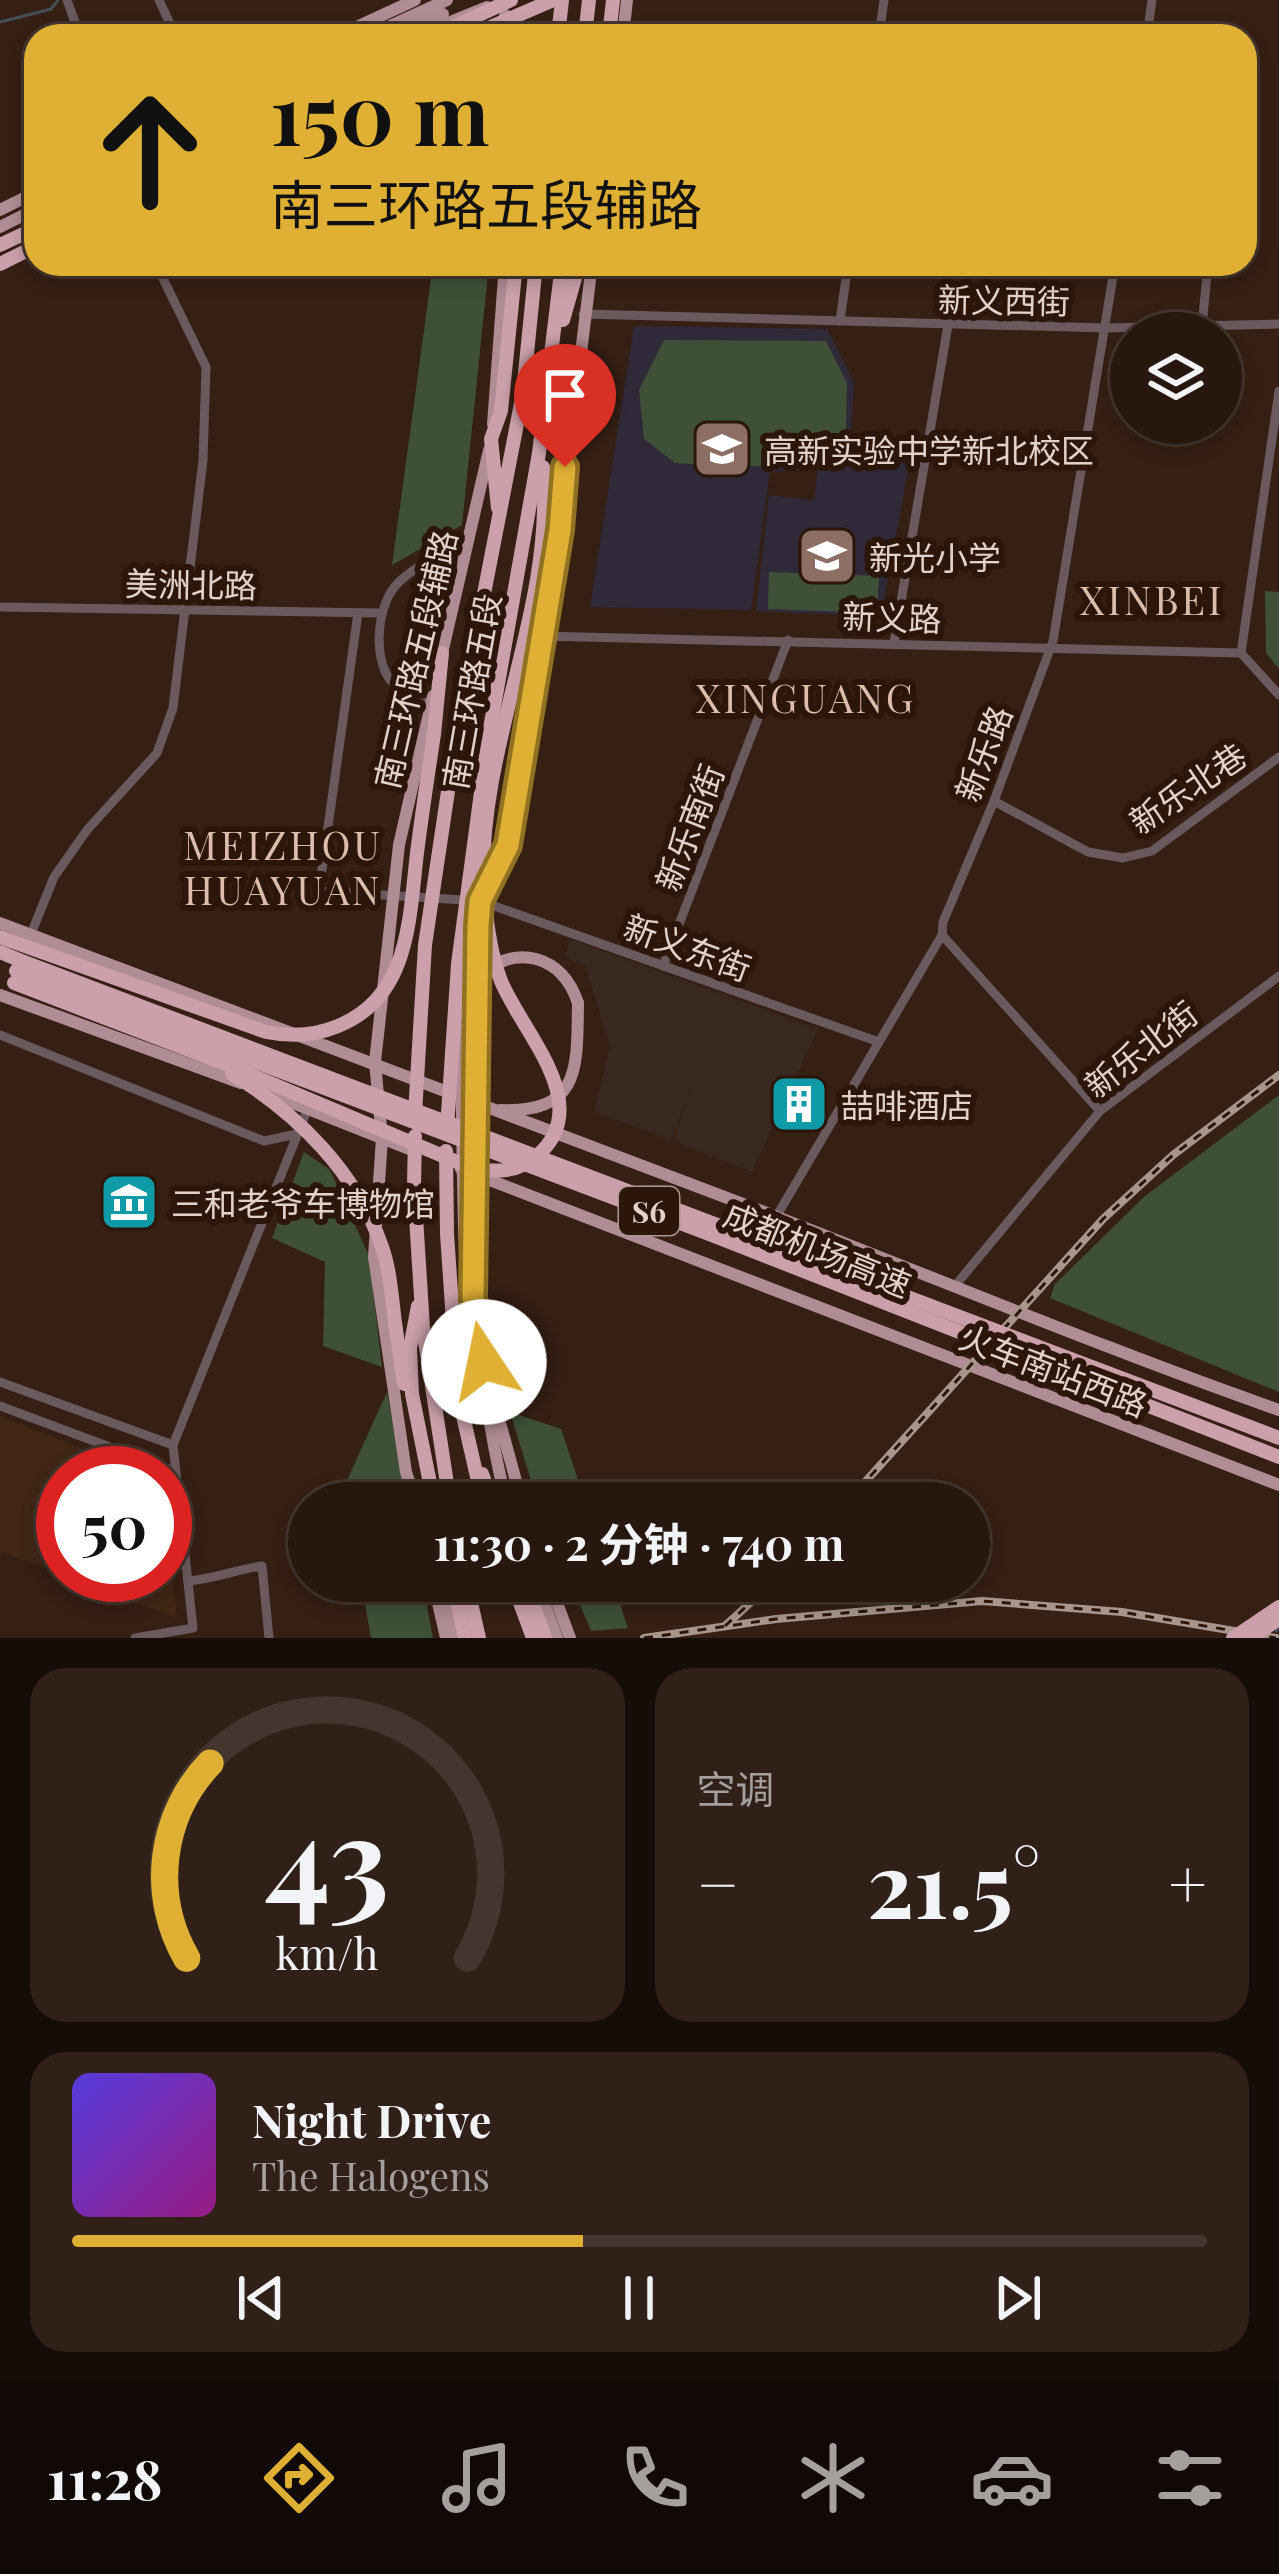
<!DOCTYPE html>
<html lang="zh">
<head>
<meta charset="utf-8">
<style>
  body { margin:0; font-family:"Playfair Display","Noto Sans SC",serif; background:#302017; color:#f1f3f6; height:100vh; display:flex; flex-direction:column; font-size:45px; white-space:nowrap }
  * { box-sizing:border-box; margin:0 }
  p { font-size:39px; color:#a59f9e }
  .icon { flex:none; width:66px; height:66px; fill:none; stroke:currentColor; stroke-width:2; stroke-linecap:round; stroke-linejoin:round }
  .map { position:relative; height:1638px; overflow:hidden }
  .drawer { display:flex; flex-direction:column; gap:30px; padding:30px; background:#160d08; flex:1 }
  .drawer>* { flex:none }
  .guide { position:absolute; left:24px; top:24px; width:1233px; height:252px; border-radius:36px; box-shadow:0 6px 18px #0003,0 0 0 3px #44362e; background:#dfb034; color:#111; overflow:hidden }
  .controls { position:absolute; left:1110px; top:312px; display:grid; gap:24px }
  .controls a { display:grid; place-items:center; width:132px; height:132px; border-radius:50%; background:#28170e; box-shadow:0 6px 18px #0003,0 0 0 3px #44362e; font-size:60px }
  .speed { position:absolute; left:36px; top:1446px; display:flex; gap:24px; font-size:60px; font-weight:700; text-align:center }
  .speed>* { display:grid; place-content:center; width:156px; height:156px; border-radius:50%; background:#28170e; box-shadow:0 6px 18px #0003,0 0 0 3px #44362e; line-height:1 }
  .speed .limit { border:18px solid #d22; background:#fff; color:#111 }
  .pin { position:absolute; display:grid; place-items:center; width:102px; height:102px; color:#fff; margin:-123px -51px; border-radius:50% 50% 50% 0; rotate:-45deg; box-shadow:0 0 12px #0007 }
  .pin .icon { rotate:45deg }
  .me { position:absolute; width:132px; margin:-66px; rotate:349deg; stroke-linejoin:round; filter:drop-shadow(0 0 9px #0008) }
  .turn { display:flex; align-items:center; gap:42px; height:252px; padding:0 48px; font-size:54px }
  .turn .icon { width:156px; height:156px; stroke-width:2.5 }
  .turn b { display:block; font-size:84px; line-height:102px }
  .big { font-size:90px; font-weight:700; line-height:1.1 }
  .drawer .tile { flex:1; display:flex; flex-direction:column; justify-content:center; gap:18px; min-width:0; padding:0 42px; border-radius:36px; background:#302017 }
  .drawer .dial { align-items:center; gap:0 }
  .dial svg { height:312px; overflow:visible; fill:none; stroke:#44362e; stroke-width:7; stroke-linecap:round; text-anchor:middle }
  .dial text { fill:#f1f3f6; stroke:none }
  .song { display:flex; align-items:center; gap:36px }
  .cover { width:144px; height:144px; border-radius:18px; background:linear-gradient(135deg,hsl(250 70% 55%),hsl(310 70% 35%)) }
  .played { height:12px; border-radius:6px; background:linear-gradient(90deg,#dfb034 45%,#44362e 45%) }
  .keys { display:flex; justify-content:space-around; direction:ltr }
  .heat { display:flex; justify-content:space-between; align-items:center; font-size:66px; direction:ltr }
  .drawer .tiles { flex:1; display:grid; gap:30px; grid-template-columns:1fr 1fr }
  .tile:last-child { grid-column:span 2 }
  .trip { position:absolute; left:288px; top:1482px; width:702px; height:120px; border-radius:60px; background:#28170e; box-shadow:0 6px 18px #0003,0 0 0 3px #44362e; font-weight:700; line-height:120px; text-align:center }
  .tab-bar { display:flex; height:192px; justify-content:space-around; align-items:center; background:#100906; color:#a59f9e }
  .tab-bar .icon { width:84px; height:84px }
  .tab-bar .current { color:#dfb034 }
  .tab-bar b { font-size:54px; color:#f1f3f6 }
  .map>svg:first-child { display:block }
  .commercial { fill:#39281f }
  .built { fill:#412616 }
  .education { fill:#302939 }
  .green { fill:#3e5136 }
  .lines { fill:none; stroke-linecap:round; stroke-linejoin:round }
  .stream { stroke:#444f55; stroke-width:3 }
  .minor { stroke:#6a595d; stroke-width:9 }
  .major { stroke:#b08c94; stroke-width:12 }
  .highway { stroke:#cba0aa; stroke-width:14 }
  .rail-casing { stroke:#a8968d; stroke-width:8 }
  .rail { stroke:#2b1609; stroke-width:3; stroke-dasharray:9; stroke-linecap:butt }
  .major-bridge { stroke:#b08c94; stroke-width:12 }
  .highway-bridge { stroke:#cba0aa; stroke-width:14 }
  .route-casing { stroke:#917222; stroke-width:30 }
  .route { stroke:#dfb034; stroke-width:21 }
  .labels { text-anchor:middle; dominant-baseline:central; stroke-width:12; stroke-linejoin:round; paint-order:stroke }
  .shield { fill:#2b1609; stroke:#ab9a90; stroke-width:3 }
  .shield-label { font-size:30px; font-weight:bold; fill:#e2d2ca }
  .street-label { font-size:33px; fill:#e2d2ca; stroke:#2b1609 }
  .poi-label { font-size:33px; fill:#e2d2ca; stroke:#2b1609; text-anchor:start }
  .quarter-label { font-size:39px; letter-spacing:3px; fill:#dbbcad; stroke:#2b1609 }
</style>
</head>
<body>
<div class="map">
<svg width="1279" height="1638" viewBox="0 0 1279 1638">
  <rect width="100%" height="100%" fill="#361f13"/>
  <path class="commercial" d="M570,939L818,1029L752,1172L673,1141L692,1088L671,1140L594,1112L610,1046L585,966L565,956Z"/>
  <g class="built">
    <path d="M0,1416L143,1473H63V1575L0,1551Z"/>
    <path d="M165,1511L177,1618L64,1575H165Z"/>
  </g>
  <g class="education">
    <path d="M634,326L827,329L854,383L851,430L809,469L770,472L751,610L590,607Z"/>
    <path d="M838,448L910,460L881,616L756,611L769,495L814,500L818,466Z"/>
  </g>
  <g class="green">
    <path d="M433,264H489L462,525L392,565Z"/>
    <path d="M664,340L826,341L847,383L846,429L807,464L727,467L675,463L644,439L639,390Z"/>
    <path d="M769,572L879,576L877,613L768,609Z"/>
    <path d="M1265,591L1279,592V669L1266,653Z"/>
    <path d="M1279,1095V1392L1050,1298L1055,1284L1145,1196Z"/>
    <path d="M304,1152L330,1170L369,1256L382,1367L323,1346L325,1262L272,1238Z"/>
    <path d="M387,1392L408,1503H347L344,1487Z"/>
    <path d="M510,1412L561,1429L586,1503H538Z"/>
    <path d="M361,1581H422L433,1638H371Z"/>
    <path d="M570,1581H612L628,1628L591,1631Z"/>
  </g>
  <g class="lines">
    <g class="stream">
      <path d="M0,22L51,9L58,0"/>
      <path d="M1276,1631L1279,1628"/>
    </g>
    <g class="minor">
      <path d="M67,0L80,36"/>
      <path d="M159,0L171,26L187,27L192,36"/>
      <path d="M879,36L884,0"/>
      <path d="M1147,36L1152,0"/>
      <path d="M583,314L1106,328L1279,324"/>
      <path d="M840,321L848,264"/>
      <path d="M1202,326L1208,264"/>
      <path d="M0,607L380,613"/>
      <path d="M358,613L319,891L480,901L879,1042"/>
      <path d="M541,636L1241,653"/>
      <path d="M894,643L948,325"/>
      <path d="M1241,653L1279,391"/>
      <path d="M1241,653L1279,695"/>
      <path d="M431,705C416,700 401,693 391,681C372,658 377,603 398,583C418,563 438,557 465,550"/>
      <path d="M994,801L1088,852L1123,858L1152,851L1279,757"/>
      <path d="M31,934L54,877L87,830L157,753L173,708L203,460L206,367L156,264"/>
      <path d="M942,935L1100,1111"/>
      <path d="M663,966L788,640"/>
      <path d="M0,1035L264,1141L297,1134"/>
      <path d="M776,1217L942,935L943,922L994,801L1053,641L1115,264"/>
      <path d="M954,1287L1100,1111L1279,976"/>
      <path d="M0,1382L173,1445"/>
      <path d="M0,1406L174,1471"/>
      <path d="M188,1581C214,1579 235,1570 262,1566L269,1638"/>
      <path d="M135,1638L193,1628L173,1445L308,1108"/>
    </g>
    <g class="major">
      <path d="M505,15L516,21L521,36"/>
      <path d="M337,36L415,0"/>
      <path d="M395,36L443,14"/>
      <path d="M416,36L487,7"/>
      <path d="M623,36L627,0"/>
      <path d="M0,210L36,192"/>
      <path d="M0,227L36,209"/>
      <path d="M493,424L505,264"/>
      <path d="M441,658L489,450"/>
      <path d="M0,923C260,1022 520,1118 780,1218C946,1282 1111,1351 1279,1410"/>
      <path d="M0,995L241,1083"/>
      <path d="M260,1090L409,1149"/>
      <path d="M500,1110C581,1113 577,1068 578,1003"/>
      <path d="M461,1169L1279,1485"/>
      <path d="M490,1386L522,1503"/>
      <path d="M506,1501C459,1312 472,1118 478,926L480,901L508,845L559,530L592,264"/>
      <path d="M416,1503L406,1472L374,1257L382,1138L375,1062L399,845L433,696"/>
      <path d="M433,1581L446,1638"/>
      <path d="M442,1581L456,1638"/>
      <path d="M536,1581L557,1638"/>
      <path d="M549,1581L570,1638"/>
    </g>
    <g class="highway">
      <path d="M558,36L562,0"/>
      <path d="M585,36L589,0"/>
      <path d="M609,36L613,0"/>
      <path d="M0,245L36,228"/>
      <path d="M0,264L36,246"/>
      <path d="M563,320L579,264"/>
      <path d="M498,508L491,439L501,411L516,264"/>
      <path d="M434,734L442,653"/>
      <path d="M456,738L523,393L536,264"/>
      <path d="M488,740L539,453L562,264"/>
      <path d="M483,881C480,740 555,608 543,467"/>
      <path d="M0,952L19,960"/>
      <path d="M418,1306L410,1348L412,1394L434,1503"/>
      <path d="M423,1328L450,1503"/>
      <path d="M396,1330L404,1384"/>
      <path d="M458,1394L483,1503"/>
      <path d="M482,1474L493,1503"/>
      <path d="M453,1581L465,1638"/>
      <path d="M466,1581L479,1638"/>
      <path d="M512,1581L533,1638"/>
      <path d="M524,1581L545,1638"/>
    </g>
    <g class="rail-casing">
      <g id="rail">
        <path d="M846,1503L1103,1219L1173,1155L1279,1075"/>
        <path d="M725,1626L774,1581"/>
        <path d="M644,1638L776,1619L982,1601L1122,1612L1276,1638"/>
      </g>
    </g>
    <use href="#rail" class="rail"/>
    <g class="major-bridge">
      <path d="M368,36L447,0"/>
      <path d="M476,1406C465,1308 463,1212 462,1113C461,1079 457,1025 469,994C479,968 509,952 536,959C558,965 571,982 578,1003"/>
    </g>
    <g class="highway-bridge">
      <path d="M434,36L511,0"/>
      <path d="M470,36L553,0"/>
      <path d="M0,937L266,1032C291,1037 314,1036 338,1026C410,997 409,919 417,853C422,813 428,774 434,734"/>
      <path d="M19,960L1279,1438"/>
      <path d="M16,971L709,1234L1279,1457"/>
      <path d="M14,983L228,1065L469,1167C495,1173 518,1173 538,1155C596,1104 521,1031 501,981C489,950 486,915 483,881"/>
      <path d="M232,1074C297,1113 357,1173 382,1247C391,1272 392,1303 396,1330"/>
      <path d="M415,1114L425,945L456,738"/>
      <path d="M447,1128L458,964L488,740"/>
      <path d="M415,1136L414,1185L423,1328"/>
      <path d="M446,1151L447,1234L458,1394"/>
      <path d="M1233,1638L1279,1607"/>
      <path d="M1250,1638L1279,1619"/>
    </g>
  </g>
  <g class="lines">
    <g class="route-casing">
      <path id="route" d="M484,1362L473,1298L478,926L480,901L508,845L560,530L565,467"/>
    </g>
    <use href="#route" class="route"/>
  </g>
  <defs>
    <g id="school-square" transform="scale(3)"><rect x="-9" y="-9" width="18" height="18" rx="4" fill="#8d6e63" stroke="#2b1609"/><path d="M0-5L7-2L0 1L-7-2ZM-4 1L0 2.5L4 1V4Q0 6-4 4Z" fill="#fff"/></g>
    <g id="building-square" transform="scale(3)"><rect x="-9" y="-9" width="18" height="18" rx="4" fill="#0f9aa8" stroke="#2b1609"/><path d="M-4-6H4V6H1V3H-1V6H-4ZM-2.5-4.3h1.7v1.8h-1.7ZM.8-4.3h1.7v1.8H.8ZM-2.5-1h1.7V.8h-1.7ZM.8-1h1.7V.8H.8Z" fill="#fff"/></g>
    <g id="museum-square" transform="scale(3)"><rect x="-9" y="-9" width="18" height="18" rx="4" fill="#0f9aa8" stroke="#2b1609"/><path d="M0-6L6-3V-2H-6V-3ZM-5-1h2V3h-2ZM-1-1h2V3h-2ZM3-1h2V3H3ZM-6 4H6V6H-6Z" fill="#fff"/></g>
  </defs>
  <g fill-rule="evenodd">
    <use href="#school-square" x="722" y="449"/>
    <use href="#school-square" x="827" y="556"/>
    <use href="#building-square" x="799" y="1104"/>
    <use href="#museum-square" x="129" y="1202"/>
  </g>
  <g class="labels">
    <rect class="shield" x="619" y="1187" width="60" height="48" rx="9"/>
    <g class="shield-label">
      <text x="649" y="1211">S6</text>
    </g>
    <g class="street-label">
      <text transform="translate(1004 299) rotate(1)">新义西街</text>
      <text transform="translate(191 583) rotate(1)">美洲北路</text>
      <text transform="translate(892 616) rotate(2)">新义路</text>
      <text transform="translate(414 659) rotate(-77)">南三环路五段辅路</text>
      <text transform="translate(470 691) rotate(-80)">南三环路五段</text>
      <text transform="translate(982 753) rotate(-69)">新乐路</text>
      <text transform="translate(1187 787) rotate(-34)">新乐北巷</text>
      <text transform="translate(688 827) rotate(-69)">新乐南街</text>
      <text transform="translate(688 946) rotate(20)">新义东街</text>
      <text transform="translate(1140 1048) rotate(-38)">新乐北街</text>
      <text transform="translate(818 1248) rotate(22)">成都机场高速</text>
      <text transform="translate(1054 1369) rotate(21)">火车南站西路</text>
    </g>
    <g class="poi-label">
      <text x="764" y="449">高新实验中学新北校区</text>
      <text x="869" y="556">新光小学</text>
      <text x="841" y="1104">喆啡酒店</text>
      <text x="171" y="1202">三和老爷车博物馆</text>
    </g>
    <g class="quarter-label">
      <text x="1152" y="599">XINBEI</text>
      <text x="806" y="697">XINGUANG</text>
      <text x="283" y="844">MEIZHOU<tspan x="283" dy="45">HUAYUAN</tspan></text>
    </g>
  </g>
</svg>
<div class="controls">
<a><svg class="icon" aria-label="layers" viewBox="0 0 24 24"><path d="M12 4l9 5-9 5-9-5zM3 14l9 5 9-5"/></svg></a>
</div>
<div class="speed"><div class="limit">50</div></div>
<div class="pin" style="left:565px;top:467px;background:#d93025"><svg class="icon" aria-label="arrive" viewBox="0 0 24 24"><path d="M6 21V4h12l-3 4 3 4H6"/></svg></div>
<svg class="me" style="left:484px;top:1362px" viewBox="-20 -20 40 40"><circle r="19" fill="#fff"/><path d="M0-13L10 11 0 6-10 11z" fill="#dfb034"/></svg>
<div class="trip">11:30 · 2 分钟 · 740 m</div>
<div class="guide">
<div class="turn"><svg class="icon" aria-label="ahead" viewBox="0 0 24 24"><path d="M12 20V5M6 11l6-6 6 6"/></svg><div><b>150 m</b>南三环路五段辅路</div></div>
</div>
</div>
<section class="drawer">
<div class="tiles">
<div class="tile dial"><svg viewBox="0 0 100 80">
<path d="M14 69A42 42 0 1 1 86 69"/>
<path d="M14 69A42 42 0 0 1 20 19" stroke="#dfb034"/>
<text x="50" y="56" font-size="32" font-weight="700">43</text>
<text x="50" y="72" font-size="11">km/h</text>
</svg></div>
<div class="tile"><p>空调</p>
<div class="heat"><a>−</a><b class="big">21.5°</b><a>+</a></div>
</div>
<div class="tile">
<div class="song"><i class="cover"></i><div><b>Night Drive</b><p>The Halogens</p></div></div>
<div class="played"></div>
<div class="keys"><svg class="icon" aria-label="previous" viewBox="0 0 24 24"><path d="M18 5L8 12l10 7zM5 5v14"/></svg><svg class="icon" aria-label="pause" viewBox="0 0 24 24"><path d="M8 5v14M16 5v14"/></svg><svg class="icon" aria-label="next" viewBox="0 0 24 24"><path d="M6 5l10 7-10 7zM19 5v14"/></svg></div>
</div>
</div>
</section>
<nav class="tab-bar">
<b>11:28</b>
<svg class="icon current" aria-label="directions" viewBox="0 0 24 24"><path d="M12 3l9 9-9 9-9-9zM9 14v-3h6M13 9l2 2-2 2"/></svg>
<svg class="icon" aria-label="music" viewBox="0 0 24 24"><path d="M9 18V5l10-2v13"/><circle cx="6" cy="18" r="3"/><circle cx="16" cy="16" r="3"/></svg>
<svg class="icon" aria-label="phone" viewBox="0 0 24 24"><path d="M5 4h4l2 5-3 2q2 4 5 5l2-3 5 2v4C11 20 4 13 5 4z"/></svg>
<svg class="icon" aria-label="climate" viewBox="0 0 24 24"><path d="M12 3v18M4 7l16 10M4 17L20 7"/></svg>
<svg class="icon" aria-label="car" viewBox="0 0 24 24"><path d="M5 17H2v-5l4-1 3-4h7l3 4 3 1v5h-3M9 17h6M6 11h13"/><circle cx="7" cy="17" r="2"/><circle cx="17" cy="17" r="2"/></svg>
<svg class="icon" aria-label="filters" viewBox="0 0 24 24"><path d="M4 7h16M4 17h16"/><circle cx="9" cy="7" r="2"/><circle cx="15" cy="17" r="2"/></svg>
</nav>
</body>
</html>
